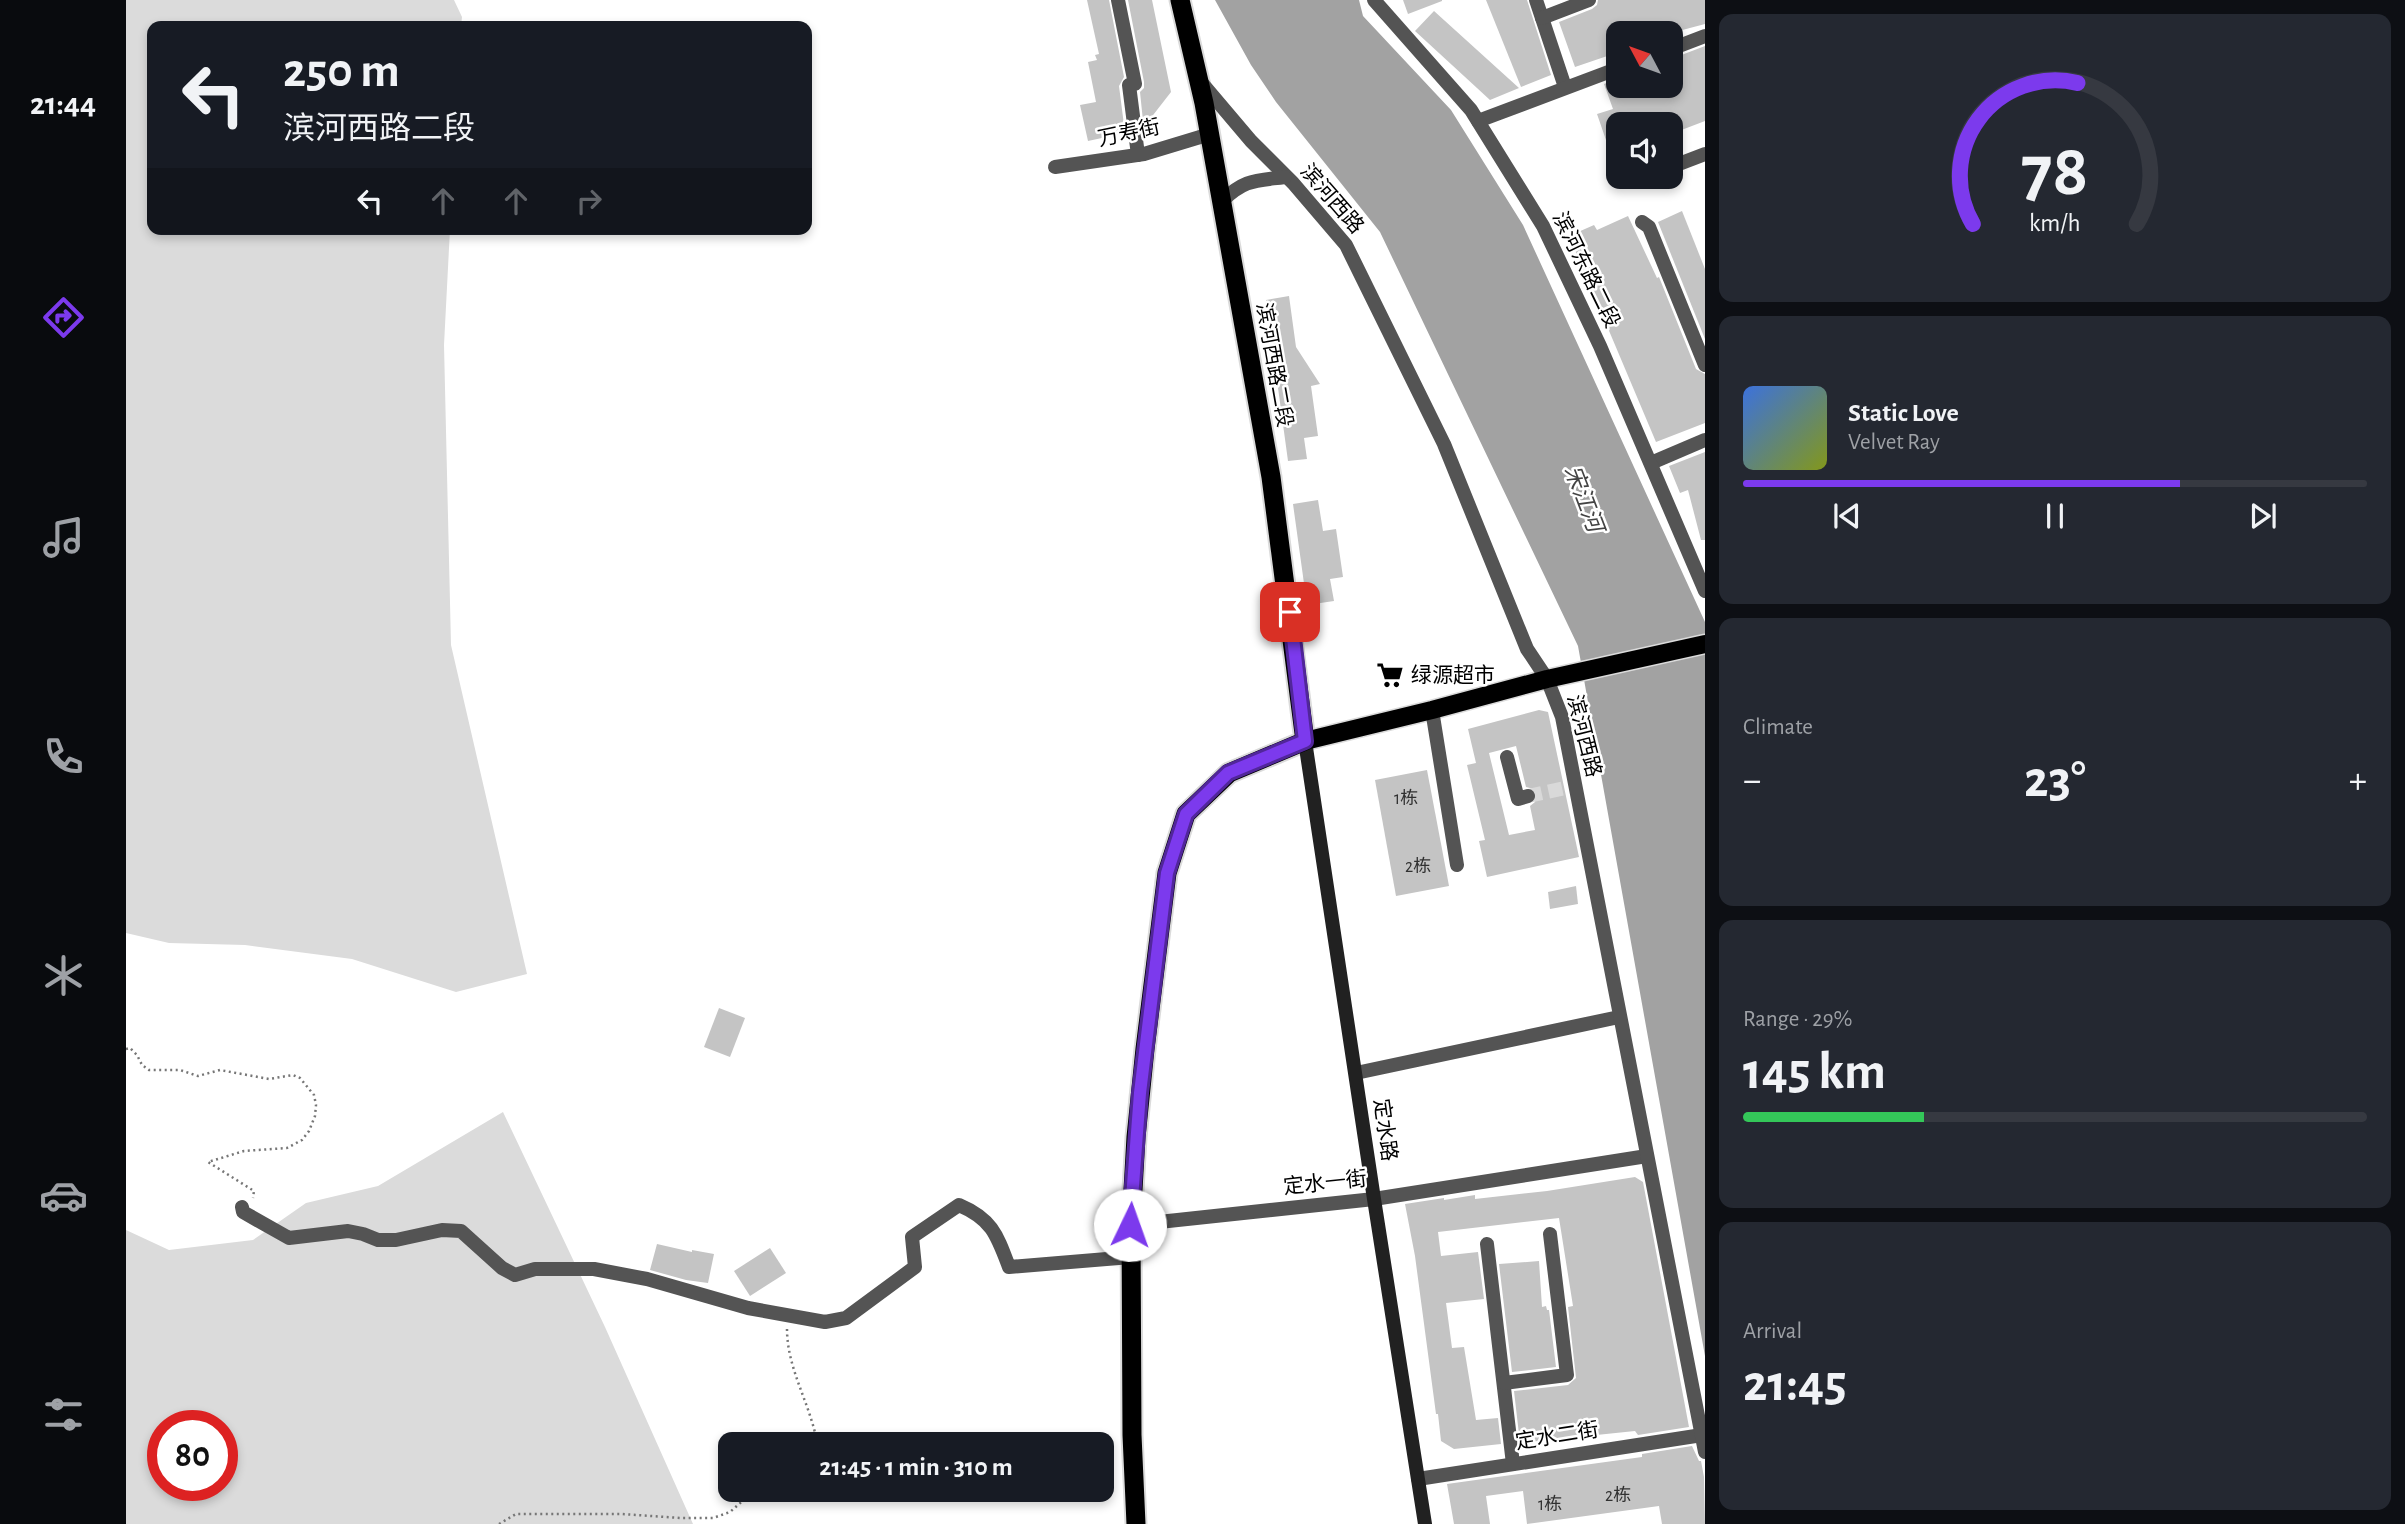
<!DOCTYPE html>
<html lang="en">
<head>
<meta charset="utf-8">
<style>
  body { margin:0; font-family:"Alegreya Sans","Noto Sans SC",sans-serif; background:#242831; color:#f1f3f6; height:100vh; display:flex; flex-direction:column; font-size:26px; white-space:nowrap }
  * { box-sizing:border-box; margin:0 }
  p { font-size:23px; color:#9ea1a6 }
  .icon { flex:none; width:38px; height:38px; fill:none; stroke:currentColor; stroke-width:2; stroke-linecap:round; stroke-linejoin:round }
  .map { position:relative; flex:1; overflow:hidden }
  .panel { display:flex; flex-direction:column; gap:14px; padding:14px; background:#0d0f14; width:700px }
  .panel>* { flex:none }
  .banner { position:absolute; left:21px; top:21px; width:665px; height:214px; border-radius:14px; box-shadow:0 4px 10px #0003; background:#171b24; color:#f1f3f6; overflow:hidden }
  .needle { width:46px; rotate:311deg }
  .fabs { position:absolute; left:1480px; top:21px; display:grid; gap:14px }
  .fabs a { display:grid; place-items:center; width:77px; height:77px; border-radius:14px; background:#171b24; box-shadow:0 4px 10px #0003; font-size:35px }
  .speed { position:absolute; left:21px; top:1410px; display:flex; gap:14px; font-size:35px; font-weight:700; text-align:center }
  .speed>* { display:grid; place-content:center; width:91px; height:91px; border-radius:50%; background:#171b24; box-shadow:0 4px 10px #0003; line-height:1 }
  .speed .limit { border:10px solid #d22; background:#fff; color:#111 }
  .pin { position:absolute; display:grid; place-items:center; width:60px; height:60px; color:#fff; margin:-30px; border-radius:14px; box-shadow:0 4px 10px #0006 }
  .me { position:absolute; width:77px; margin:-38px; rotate:3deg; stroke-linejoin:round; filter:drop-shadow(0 0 5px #0008) }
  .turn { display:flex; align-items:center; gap:24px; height:147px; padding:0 21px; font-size:32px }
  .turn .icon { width:91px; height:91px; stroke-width:2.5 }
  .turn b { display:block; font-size:49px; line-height:60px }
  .lanes { display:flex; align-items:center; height:66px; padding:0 21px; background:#0003; justify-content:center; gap:35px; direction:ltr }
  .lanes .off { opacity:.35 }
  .big { font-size:52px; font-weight:700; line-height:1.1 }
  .panel .widget { flex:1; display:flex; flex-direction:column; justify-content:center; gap:10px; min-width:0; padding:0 24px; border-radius:14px; background:#242831 }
  .panel .dial { align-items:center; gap:0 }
  .dial svg { height:182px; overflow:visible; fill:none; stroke:#363941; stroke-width:7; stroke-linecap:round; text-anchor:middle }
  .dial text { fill:#f1f3f6; stroke:none }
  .song { display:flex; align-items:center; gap:21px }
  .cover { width:84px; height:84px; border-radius:10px; background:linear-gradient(135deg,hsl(220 70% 55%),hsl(70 70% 35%)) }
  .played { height:7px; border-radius:4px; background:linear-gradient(90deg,#7c3aed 70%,#363941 70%) }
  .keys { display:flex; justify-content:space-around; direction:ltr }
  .heat { display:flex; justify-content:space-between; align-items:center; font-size:38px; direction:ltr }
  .charge { height:10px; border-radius:5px; background:linear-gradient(90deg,#34c759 29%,#363941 0) }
  .trip { position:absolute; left:592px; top:1432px; width:396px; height:70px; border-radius:14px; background:#171b24; box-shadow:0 4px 10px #0003; font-weight:700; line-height:70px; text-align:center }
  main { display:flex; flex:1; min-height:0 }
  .tabs { display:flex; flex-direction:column; width:126px; justify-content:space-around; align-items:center; background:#090b0e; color:#9ea1a6 }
  .tabs .icon { width:49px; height:49px }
  .tabs .selected { color:#7c3aed }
  .tabs b { font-size:32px; color:#f1f3f6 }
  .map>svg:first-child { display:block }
  .green { fill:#dbdbdb; fill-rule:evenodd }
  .water { fill:#a2a2a2 }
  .building { fill:#c4c4c4; fill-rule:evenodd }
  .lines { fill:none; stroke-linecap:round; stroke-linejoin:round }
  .minor-tunnel { stroke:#d9d9d9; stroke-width:14; stroke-dasharray:14 7; stroke-linecap:butt }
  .primary-casing { stroke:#dbdbdb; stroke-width:21 }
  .trunk-casing { stroke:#dbdbdb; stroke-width:23 }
  .path { stroke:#767676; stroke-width:2.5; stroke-dasharray:2 3.5; stroke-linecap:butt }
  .pedestrian { stroke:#545454; stroke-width:14 }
  .minor { stroke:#545454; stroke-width:14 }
  .tertiary { stroke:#545454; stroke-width:14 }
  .secondary { stroke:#212121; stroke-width:14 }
  .primary { stroke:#000; stroke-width:18 }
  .trunk { stroke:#000; stroke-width:19 }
  .route-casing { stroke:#51269a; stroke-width:18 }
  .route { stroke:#7c3aed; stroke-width:12 }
  .labels { text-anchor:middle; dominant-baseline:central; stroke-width:5; stroke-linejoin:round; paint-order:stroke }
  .number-label { font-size:18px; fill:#313131 }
  .street-label { font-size:21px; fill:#000; stroke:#fff }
  .poi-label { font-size:21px; fill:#000; stroke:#fff; text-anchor:start }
  .water-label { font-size:23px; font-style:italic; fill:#434343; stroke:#fff }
</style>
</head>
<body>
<main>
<nav class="tabs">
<b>21:44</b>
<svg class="icon selected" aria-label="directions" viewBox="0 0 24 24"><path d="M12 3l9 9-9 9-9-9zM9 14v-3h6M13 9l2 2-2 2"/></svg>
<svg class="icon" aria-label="music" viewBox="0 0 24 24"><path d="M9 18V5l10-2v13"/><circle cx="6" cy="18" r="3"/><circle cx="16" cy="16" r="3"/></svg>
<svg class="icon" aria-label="phone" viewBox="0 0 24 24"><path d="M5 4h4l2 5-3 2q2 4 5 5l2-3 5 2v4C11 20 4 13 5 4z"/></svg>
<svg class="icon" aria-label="climate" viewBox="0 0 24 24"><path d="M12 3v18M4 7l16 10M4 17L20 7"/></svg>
<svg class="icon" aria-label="car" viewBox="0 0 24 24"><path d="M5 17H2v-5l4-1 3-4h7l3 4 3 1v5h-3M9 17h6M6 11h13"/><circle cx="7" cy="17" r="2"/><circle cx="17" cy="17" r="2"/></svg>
<svg class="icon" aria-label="filters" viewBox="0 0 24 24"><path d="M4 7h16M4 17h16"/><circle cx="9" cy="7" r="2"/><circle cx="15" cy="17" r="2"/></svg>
</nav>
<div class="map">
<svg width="1579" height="1524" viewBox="0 0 1579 1524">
  <rect width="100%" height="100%" fill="#fff"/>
  <g class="green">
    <path d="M0,0H328L336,17L335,26H26V229H324L318,345L325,645L401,974L330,992L226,959L119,945L43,943L0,933Z"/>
    <path d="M377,1112L479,1327L567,1524H0V1230L43,1250L127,1240L180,1203L252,1186ZM37,1426H96V1486H37Z"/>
  </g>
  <path class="water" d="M1089,0H1233L1237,16L1325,110L1397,225L1579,622V1356L1452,646L1254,232L1150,102L1125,65Z"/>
  <g class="building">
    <path d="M961,0H983L998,77L993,86L999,133L962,141L954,105L970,102L962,62L971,60L969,55L973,54Z"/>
    <path d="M1002,0H1026L1045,92L1024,119L1017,121L1014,92L1018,88V82Z"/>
    <path d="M1277,0H1316V1L1282,14Z"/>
    <path d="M1360,0H1401L1425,75L1395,87Z"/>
    <path d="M1472,0H1579V24L1545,33H1493V52L1449,67L1433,22L1466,9L1471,5Z"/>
    <path d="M1308,11L1393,88L1364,100L1351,88L1289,31Z"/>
    <path d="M1579,46V121L1545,134V124H1493V171L1491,172L1471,114L1487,109L1478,84L1493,78V86H1545V59Z"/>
    <path d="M1556,211L1579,269V339L1532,222Z"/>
    <path d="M1502,216L1531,278L1533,277L1570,369L1579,374V423L1530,442L1443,236L1468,225L1471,230Z"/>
    <path d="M1163,296L1170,347L1194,384L1185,386L1192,436L1178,438L1181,459L1162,461L1140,300Z"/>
    <path d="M1579,452V540H1575L1562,490L1554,493L1543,466Z"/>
    <path d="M1192,500L1197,531L1210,529L1217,577L1204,579L1208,601L1181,605L1167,504Z"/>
    <path d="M1413,710L1422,712L1453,857L1361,877L1353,841L1359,840L1341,765L1350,763L1342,729ZM1390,746L1400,787L1408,789L1411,794L1409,802L1404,806L1409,830L1383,835L1363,753Z"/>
    <path d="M1301,770L1323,886L1270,896L1249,780Z"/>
    <path d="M1450,886L1452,904L1424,909L1422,892Z"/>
    <path d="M593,1008L619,1018L604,1057L578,1047Z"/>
    <path d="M1509,1177L1517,1182L1563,1427L1512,1435L1509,1431L1394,1443L1388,1391L1442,1385L1450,1378L1442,1307L1447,1306L1433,1218L1312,1232L1315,1256L1352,1252L1358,1299L1320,1303L1326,1348L1338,1347L1350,1420L1372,1418L1375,1444L1328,1449L1315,1441L1312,1414H1310L1289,1256L1279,1204L1318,1198V1200L1349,1195V1199L1421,1191Z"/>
    <path d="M531,1244L566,1252V1250L588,1254L582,1283L560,1280L524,1270Z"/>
    <path d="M644,1248L660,1273L624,1296L608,1271Z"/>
    <path d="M1413,1261L1416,1307L1420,1306L1421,1310H1423L1430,1367L1386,1372L1373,1264Z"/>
    <path d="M1566,1446L1573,1461H1575L1578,1477L1579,1524H1536L1533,1506L1401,1524L1397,1491L1360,1496L1364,1524H1328L1321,1484L1516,1457V1454Z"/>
  </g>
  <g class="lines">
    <path class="minor-tunnel" d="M1402,796L1439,788"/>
    <g class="primary-casing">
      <path id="primary" d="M1179,741L1306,710L1421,679L1579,644"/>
    </g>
    <g class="trunk-casing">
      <path id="trunk" d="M1010,1524L1006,1435L1005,1225L1010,1137L1019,1049L1041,873L1060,814L1103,773L1179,741L1145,477L1078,103L1054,0"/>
    </g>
    <g class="path">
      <path d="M0,1049L4,1048L11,1055L16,1065L23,1070H54L72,1076L94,1070L143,1079L167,1075L174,1078L188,1095L190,1105L189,1116L183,1131L176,1140L161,1148L118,1151L82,1162L128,1191L127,1198"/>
      <path d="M661,1329C661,1367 682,1400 690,1437L685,1444"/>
      <path d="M373,1524L390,1514H495L555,1518H587L604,1512L630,1489"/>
    </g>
    <path class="pedestrian" d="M1516,222L1523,227L1579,365"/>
    <g class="minor">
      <path d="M992,0L1009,84L1003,85L1012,155"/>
      <path d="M1410,0L1439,87"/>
      <path d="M1416,18L1463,0"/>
      <path d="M1545,49L1579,36"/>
      <path d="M1352,121L1493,68"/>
      <path d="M929,167L1018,154L1084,134"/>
      <path d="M1545,167L1579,154"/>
      <path d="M1525,463L1579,440"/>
      <path d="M1306,710L1331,865"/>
      <path d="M1381,757L1392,799L1402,796"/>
      <path d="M1230,1073L1493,1017"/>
      <path d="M116,1207L117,1212L163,1238L222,1231L237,1234L252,1240H270L316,1230L335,1231L376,1268L389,1275L409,1269H468L521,1279L622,1308L699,1322L720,1318L789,1267L786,1237L833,1205C866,1219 871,1235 883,1267L1005,1257"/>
      <path d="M1005,1225L1248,1199L1521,1156"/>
      <path d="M1361,1244L1387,1464"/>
      <path d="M1378,1383L1441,1375L1424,1234"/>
      <path d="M1292,1479L1576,1435"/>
    </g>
    <g class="tertiary">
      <path d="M1248,0L1345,110L1417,226L1474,346L1579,591"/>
      <path d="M1075,82L1125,141L1167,183L1220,245L1318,444L1401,649L1421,679L1436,717L1579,1452"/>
      <path d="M1096,201C1119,179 1129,181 1159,177"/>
    </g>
    <path class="secondary" d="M1179,741L1248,1199L1299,1524"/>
    <use href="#primary" class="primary"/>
    <use href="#trunk" class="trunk"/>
  </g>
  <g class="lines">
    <g class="route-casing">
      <path id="route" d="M1004,1225L1014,1093L1041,873L1060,814L1102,773L1179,741L1164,612"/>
    </g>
    <use href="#route" class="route"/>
  </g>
  <defs>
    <g id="supermarket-bare" transform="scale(2.1)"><path d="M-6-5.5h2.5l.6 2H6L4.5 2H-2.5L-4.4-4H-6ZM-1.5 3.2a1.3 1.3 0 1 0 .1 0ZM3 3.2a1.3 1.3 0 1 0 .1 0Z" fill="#000" stroke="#fff" stroke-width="2.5" paint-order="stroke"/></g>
  </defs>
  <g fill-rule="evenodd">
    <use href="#supermarket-bare" x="1264" y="675"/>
  </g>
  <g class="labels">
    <g class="number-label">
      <text x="1280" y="799">1栋</text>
      <text x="1292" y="867">2栋</text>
      <text x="1492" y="1496">2栋</text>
      <text x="1424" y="1505">1栋</text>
    </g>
    <g class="street-label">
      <text transform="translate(1003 133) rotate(-12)">万寿街</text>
      <text transform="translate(1206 199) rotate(49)">滨河西路</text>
      <text transform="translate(1460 270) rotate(64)">滨河东路二段</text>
      <text transform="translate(1148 365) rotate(80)">滨河西路二段</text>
      <text transform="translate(1458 736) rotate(76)">滨河西路</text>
      <text transform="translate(1259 1130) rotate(82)">定水路</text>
      <text transform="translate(1199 1183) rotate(-6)">定水一街</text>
      <text transform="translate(1431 1436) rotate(-9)">定水二街</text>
    </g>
    <g class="poi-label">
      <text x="1285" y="675">绿源超市</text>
    </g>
    <g class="water-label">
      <text transform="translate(1457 499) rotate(69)">宋江河</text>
    </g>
  </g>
</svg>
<div class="fabs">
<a><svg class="needle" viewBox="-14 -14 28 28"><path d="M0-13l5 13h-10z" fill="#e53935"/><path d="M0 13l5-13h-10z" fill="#9ea1a6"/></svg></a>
<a><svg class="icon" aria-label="sound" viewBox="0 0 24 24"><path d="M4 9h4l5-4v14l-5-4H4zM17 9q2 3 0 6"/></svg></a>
</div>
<div class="speed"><div class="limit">80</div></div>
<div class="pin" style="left:1164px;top:612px;background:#d93025"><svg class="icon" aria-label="arrive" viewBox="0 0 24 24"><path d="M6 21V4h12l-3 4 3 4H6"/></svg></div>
<svg class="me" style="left:1004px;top:1225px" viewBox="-20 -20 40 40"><circle r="19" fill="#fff"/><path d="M0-13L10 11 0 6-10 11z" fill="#7c3aed"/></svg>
<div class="trip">21:45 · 1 min · 310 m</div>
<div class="banner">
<div class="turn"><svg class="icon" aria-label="left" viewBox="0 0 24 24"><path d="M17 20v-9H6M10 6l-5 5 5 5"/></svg><div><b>250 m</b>滨河西路二段</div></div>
<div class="lanes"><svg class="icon" aria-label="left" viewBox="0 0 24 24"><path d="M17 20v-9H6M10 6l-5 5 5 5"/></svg><svg class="icon off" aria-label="ahead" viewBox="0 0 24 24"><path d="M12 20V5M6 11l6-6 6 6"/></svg><svg class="icon off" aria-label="ahead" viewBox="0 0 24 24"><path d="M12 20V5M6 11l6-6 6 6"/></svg><svg class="icon off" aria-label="right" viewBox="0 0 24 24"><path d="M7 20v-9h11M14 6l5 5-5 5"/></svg></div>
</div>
</div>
<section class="panel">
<div class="widget dial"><svg viewBox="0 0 100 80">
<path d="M14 69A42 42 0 1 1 86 69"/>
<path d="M14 69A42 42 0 0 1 60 7" stroke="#7c3aed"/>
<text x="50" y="56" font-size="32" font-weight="700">78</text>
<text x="50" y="72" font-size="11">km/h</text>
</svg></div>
<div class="widget">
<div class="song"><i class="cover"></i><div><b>Static Love</b><p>Velvet Ray</p></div></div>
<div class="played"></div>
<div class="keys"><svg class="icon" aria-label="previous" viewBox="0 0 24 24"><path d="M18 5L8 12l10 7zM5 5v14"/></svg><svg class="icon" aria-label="pause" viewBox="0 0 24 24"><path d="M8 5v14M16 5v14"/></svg><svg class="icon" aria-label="next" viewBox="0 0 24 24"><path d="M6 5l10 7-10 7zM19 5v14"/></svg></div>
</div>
<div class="widget"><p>Climate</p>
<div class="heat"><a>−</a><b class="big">23°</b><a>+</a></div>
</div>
<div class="widget"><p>Range · 29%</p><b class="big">145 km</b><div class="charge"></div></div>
<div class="widget"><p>Arrival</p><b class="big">21:45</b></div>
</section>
</main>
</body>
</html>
